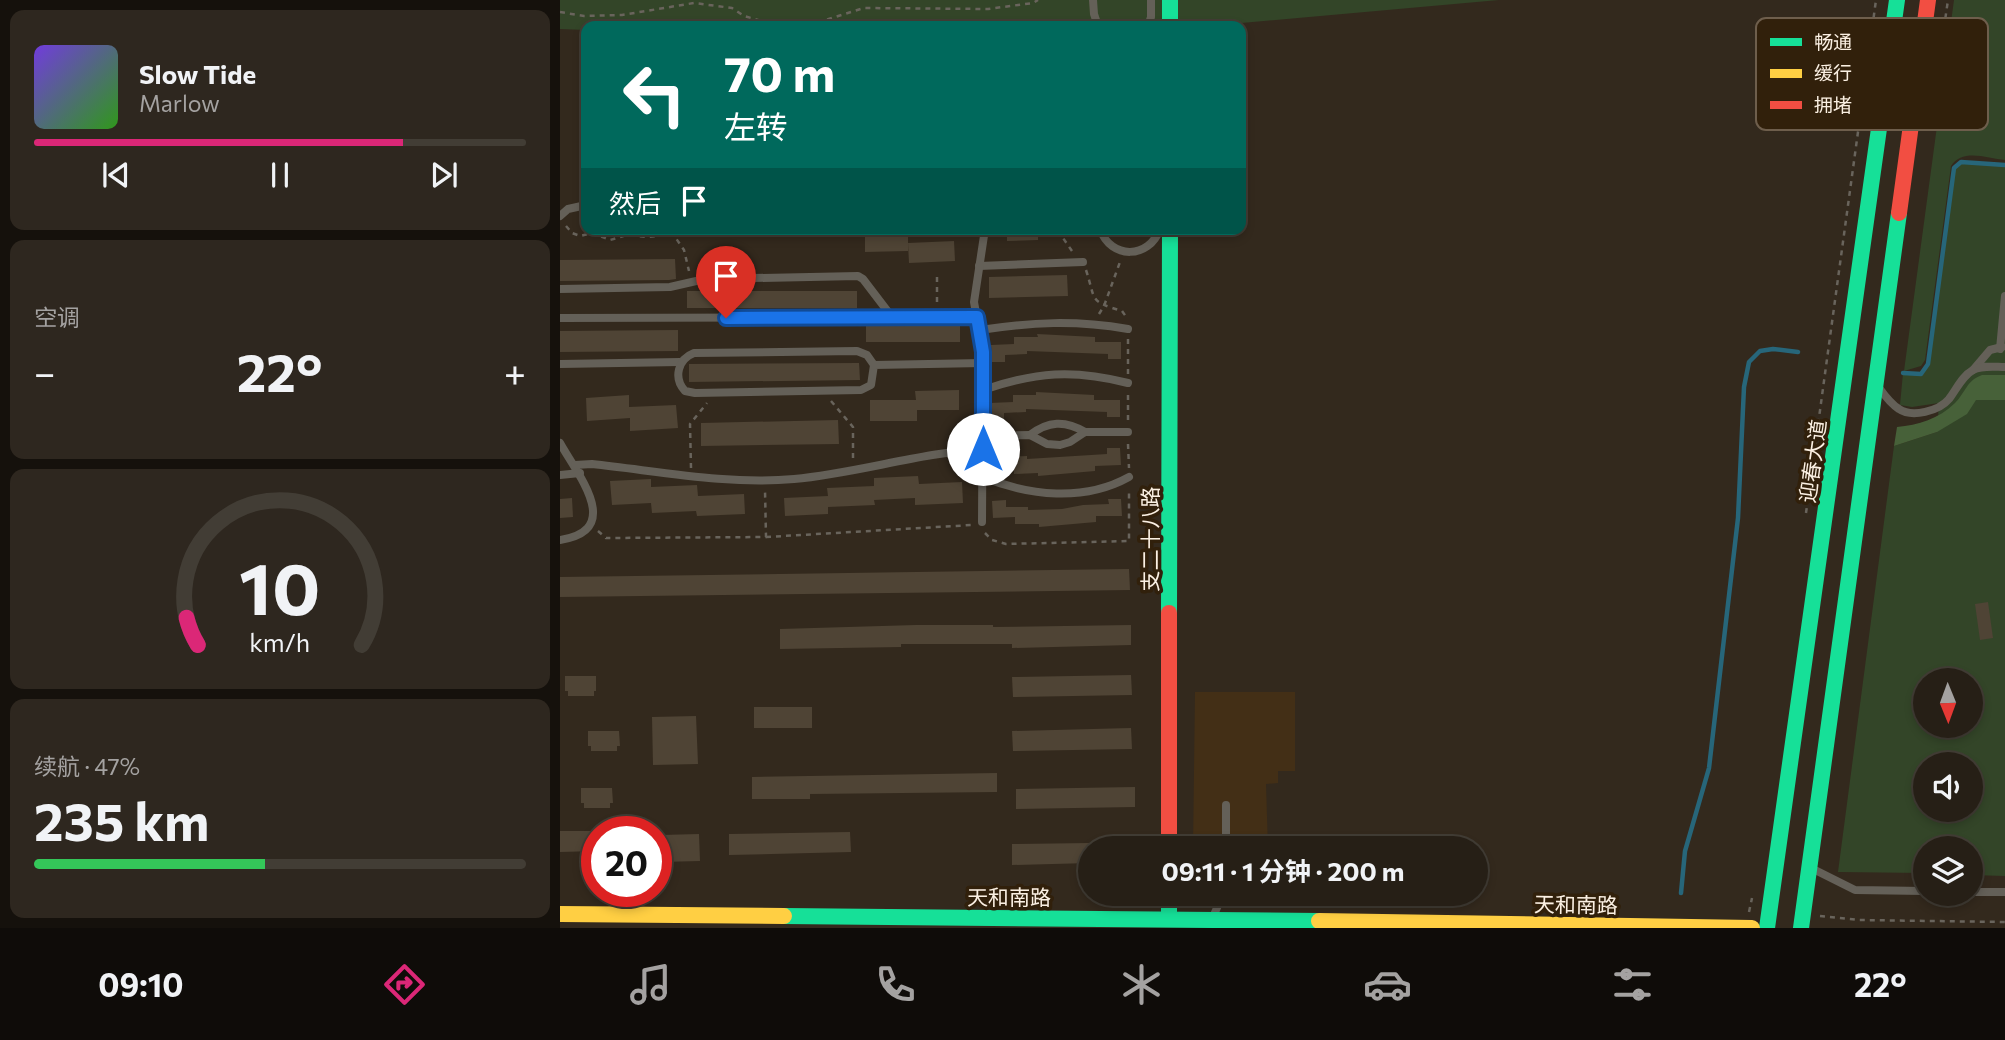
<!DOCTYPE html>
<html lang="zh">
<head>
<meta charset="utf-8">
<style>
  body { margin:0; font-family:Commissioner,"Noto Sans SC",sans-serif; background:#2e271f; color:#f1f3f6; height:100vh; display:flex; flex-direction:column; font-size:26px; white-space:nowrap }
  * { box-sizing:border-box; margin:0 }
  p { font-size:23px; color:#a4a2a1 }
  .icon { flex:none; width:38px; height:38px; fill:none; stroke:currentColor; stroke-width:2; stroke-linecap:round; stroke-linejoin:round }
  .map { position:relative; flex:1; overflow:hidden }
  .panel { display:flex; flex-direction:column; gap:10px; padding:10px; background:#15110c; width:560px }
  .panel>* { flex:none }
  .guide { position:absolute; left:21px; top:21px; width:665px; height:214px; border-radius:14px; box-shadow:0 4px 10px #0003,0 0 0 2px #423d35; background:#00695c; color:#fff; overflow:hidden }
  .needle { width:46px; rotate:179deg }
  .buttons { position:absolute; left:1353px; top:668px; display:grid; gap:14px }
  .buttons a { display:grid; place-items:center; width:70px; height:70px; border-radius:50%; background:#261f16; box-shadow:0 4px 10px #0003,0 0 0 2px #423d35; font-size:35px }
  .speed { position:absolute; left:21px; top:816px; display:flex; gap:14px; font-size:35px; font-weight:700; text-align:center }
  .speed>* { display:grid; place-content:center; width:91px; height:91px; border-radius:50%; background:#261f16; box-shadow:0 4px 10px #0003,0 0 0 2px #423d35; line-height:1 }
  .speed .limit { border:10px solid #d22; background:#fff; color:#111 }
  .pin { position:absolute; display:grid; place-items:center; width:60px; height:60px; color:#fff; margin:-72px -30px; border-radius:50% 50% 50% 0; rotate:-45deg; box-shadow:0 0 7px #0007 }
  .pin .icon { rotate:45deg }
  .me { position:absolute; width:77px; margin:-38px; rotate:0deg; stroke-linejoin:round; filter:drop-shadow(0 0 5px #0008) }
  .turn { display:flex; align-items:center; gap:24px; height:147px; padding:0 28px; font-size:32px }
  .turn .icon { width:91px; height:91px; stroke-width:2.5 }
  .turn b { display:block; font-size:49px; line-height:60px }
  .then { display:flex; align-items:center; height:66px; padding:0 28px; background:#0003; gap:14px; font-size:26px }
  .big { font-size:52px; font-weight:700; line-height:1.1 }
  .panel .tile { flex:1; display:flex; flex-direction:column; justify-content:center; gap:10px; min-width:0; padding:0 24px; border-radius:14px; background:#2e271f }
  .panel .dial { align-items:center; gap:0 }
  .dial svg { height:182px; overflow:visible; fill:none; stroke:#423d35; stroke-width:7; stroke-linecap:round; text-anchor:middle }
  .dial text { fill:#f1f3f6; stroke:none }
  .song { display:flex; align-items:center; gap:21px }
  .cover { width:84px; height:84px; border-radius:10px; background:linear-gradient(135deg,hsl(260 70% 55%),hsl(110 70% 35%)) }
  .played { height:7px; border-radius:4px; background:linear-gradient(90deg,#db2777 75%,#423d35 75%) }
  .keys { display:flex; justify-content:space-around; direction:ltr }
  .heat { display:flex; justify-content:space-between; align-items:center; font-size:38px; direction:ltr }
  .charge { height:10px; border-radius:5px; background:linear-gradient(90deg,#34c759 47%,#423d35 0) }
  .trip { position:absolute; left:518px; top:836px; width:410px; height:70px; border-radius:35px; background:#261f16; box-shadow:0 4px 10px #0003,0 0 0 2px #423d35; font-weight:700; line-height:70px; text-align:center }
  .menu { display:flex; height:112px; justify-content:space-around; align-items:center; background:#0f0c09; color:#a4a2a1 }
  .menu .icon { width:49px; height:49px }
  .menu .on { color:#db2777 }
  .menu b { font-size:32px; color:#f1f3f6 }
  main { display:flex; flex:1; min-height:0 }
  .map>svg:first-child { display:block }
  .built { fill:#432f16 }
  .green { fill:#334528; fill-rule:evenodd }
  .forest { fill:#476139 }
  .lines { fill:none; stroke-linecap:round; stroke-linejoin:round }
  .stream { stroke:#27667a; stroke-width:4.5 }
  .building { fill:#4f4435 }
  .path { stroke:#69645c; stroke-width:2.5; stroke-dasharray:5 5; stroke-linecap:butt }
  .lane { stroke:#646058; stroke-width:8 }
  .fast { stroke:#16e098; stroke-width:16 }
  .slow { stroke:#ffcf43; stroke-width:16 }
  .jam { stroke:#f24e42; stroke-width:16 }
  .route-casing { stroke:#114b97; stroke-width:18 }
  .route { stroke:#1a73e8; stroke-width:12 }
  .labels { text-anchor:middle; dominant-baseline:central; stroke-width:7; stroke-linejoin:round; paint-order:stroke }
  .street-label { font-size:21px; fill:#fbf0e3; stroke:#31200b }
  .key { fill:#31200b; stroke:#6e5e4c; stroke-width:2 }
  .key-label { font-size:19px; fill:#fbf0e3 }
</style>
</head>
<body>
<main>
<section class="panel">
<div class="tile">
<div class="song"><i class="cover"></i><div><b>Slow Tide</b><p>Marlow</p></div></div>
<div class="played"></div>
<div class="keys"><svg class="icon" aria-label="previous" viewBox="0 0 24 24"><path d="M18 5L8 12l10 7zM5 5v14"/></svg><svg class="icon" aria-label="pause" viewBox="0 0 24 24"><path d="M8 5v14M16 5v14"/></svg><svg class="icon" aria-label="next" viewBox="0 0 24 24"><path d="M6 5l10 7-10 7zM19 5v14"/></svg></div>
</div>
<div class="tile"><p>空调</p>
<div class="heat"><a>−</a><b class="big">22°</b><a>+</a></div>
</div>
<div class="tile dial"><svg viewBox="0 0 100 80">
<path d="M14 69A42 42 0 1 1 86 69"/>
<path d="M14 69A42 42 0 0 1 9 57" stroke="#db2777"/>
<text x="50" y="56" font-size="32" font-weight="700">10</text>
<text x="50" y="72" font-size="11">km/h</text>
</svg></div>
<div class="tile"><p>续航 · 47%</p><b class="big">235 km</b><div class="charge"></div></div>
</section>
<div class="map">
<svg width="1445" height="928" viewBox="0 0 1445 928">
  <rect width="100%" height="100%" fill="#33291d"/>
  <g class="built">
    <path d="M635,692H735V771H718V783L706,784L708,849H633Z"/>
    <path d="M640,894H709V903L654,902Z"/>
  </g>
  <g class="green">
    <path d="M0,0H939L648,26H26V30L0,29Z"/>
    <path d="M1394,0H1445V160C1427,158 1402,148 1391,166L1365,360L1361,366L1344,371Z"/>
    <path d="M1413,161L1445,165V876L1411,875L1410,849H1365V873L1278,872L1334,446L1377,432L1379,403L1352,407L1340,405L1343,373L1361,374L1368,364L1394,168L1401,162ZM1365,681H1410V726H1365ZM1365,765H1410V810H1365Z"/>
  </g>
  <path class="forest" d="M1422,375H1445V400H1416L1407,414L1377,432L1334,446L1337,427C1358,425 1379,419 1395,403C1406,392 1406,381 1422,375Z"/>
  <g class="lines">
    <g class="stream">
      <path d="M1343,373L1361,374L1368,364L1394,168L1401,162L1445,165"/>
      <path d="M1121,893L1125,851L1149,768L1178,518L1184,387L1189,362L1200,351L1213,349L1238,352"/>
    </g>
  </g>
  <g class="building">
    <path d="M447,229H478V240L447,241Z"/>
    <path d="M348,230V251L305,252V231Z"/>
    <path d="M394,241L395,261L349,263L348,243Z"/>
    <path d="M115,259L116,279L109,280L0,281V260Z"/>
    <path d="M507,275L508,296L429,298V277Z"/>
    <rect x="127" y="291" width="170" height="17"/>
    <path d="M400,325V342H306V326Z"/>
    <path d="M118,330V351L0,352V331Z"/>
    <path d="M477,334L535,337V342H561V359H548V354L467,351V354L445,355V362H432L431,345L454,344V337H478Z"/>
    <path d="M299,363L300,380L129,382V364Z"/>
    <path d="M399,390V410H357V421H310V400H356L355,391Z"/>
    <path d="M476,392L534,395V400H560V417H547V412L466,409V412L444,413V420H431L430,403L453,402V395H476Z"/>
    <path d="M69,395V407L116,405L118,428L70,431V418L27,421L26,398Z"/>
    <path d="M278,420L279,444L141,446V423Z"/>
    <path d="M547,448H560L561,465L535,466V471L478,476V473L454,474V467H432L431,450H444V457L467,456V459L547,454Z"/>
    <path d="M358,476L359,484L402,482L403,503L355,505V498L314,500L315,505L268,507V514L225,516L224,498L268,496L267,488L314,486V478Z"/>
    <path d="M91,479V487L137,485L138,496L184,494L185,514L137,516L136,511L92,513L91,503L52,505L50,481Z"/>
    <path d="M12,498L13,517L0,518V499Z"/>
    <path d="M548,499H561L562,516H536V522L479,527V524H455V517L433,518L432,501L446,500V507H468V510L502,509L523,505L549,504Z"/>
    <path d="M569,569L570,590L0,597V577Z"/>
    <path d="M1428,602L1433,638L1420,640L1415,604Z"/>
    <path d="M356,625H433V627L571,625V645L452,648V644H341V647L220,649V629Z"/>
    <path d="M571,675L572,695L453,697L452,677Z"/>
    <path d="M5,676H36V691H34V696H8V691H5Z"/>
    <rect x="194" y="707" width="58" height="21"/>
    <path d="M136,716L138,764L93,765L92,717Z"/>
    <path d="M571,728L572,749L453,751L452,731Z"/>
    <path d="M28,731H59L60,746H57V751H31V746H28Z"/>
    <path d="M437,773V792L250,794V799H192V777Z"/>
    <path d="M575,787V807L456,809V789Z"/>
    <path d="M21,788H52L53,803H50V808H24V803H21Z"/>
    <path d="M0,831H37V851L0,852Z"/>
    <path d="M290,832L291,852L169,855V834Z"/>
    <path d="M139,834L140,861L101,862V835Z"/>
    <path d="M530,843V863L452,865V844Z"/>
  </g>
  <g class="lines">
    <g class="path">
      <path d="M0,12L24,16L62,15L134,3L172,8L184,16L212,24L232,26"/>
      <path d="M238,26L249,25L304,8L428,9L473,3L478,0"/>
      <path d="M1381,48L1388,0"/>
      <path d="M6,226L12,233L20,236L32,233L50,240L67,235L88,237L113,234L124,250L129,271"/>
      <path d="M501,229L503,238L512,251"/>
      <path d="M526,270C536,300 528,301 562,311L567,318"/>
      <path d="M377,277V307"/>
      <path d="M539,314L544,306L560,262"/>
      <path d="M568,339V374"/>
      <path d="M568,395V423"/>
      <path d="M271,401L293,427V460"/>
      <path d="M568,444L569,468"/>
      <path d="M131,468L130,424L147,403"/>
      <path d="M1246,513L1316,0"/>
      <path d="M38,531L46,538L206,537L205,490"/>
      <path d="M425,533L432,540L446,544L569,541V489"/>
      <path d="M206,537L412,525"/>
      <path d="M1189,912L1192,898"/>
      <path d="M1260,916L1299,920L1445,922"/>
    </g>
    <g class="lane">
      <path d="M533,0L534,14L538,26"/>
      <path d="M588,26L591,17V0"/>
      <path d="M0,216L8,209L26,205"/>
      <path d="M540,229C551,260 589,259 600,229"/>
      <path d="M419,266L523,262"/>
      <path d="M0,289L110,287L145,279L298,276L303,279L332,317"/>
      <path d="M0,318L417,317"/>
      <path d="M420,330C472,322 515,320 568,329"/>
      <path d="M1440,349L1445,296"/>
      <path d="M0,364L120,362"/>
      <path d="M314,365L311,385L301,390L135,393L125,391C113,378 118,359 134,353L297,351L307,355L314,365L423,363"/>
      <path d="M1413,370L1430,350L1442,347"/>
      <path d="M1320,389C1325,396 1331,404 1339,409C1352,418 1379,411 1389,399C1396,390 1402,376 1413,370C1422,365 1435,367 1445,367"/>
      <path d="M423,390C476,372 513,369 568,383"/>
      <path d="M470,435C488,421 505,420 525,432"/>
      <path d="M423,436L470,435L487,444L500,445L510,442L525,432H568"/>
      <path d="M0,443C17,474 65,530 0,540"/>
      <path d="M15,465L32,464C98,471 167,485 234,479C298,473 359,453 423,449"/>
      <path d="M0,475L20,473"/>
      <path d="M423,477C469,496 524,502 569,477"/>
      <path d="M422,522L423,352L414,302L425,229"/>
      <path d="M666,849V805"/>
      <path d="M1251,868L1295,890L1365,891"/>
      <path d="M1410,892H1445"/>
      <path d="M653,917L663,894"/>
    </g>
    <g class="fast">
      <path d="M610,0V26"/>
      <path d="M609,613L610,229"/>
      <path d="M609,894V919"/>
      <path d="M224,916L759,921"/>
      <path d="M1207,928L1337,0"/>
      <path d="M1241,928L1339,213"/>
    </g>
    <g class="slow">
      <path d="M0,914L224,916"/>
      <path d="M759,921L1192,928"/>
    </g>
    <g class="jam">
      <path d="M1339,213L1368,0"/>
      <path d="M609,849V613"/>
    </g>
  </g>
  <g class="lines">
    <g class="route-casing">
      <path id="route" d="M166,318L417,317L423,352V449"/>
    </g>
    <use href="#route" class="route"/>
  </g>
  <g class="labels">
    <g class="street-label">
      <text transform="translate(1252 461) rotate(-82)">迎春大道</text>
      <text transform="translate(589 539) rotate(-90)">支二十八路</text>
      <text x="449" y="896">天和南路</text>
      <text transform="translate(1016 904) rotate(1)">天和南路</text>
    </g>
  </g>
  <rect x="1196" y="18" width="232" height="112" rx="10" class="key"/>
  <rect x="1210" y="38" width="32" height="8" fill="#16e098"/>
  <rect x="1210" y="69" width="32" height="9" fill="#ffcf43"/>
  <rect x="1210" y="101" width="32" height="8" fill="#f24e42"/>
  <g class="key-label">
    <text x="1254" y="49">畅通</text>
    <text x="1254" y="80">缓行</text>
    <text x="1254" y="112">拥堵</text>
  </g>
</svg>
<div class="buttons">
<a><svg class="needle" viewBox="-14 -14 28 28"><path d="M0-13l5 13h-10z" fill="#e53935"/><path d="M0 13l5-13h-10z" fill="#a4a2a1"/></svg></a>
<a><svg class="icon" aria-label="sound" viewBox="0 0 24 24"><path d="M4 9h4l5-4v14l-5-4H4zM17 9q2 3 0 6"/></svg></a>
<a><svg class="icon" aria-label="layers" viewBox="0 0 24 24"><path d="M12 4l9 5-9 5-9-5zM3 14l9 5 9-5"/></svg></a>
</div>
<div class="speed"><div class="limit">20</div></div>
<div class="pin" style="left:166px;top:318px;background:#d93025"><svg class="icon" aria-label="arrive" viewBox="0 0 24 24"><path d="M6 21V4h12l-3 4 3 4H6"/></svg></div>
<svg class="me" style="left:423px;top:449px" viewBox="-20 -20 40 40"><circle r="19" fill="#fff"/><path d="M0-13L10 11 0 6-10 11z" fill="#1a73e8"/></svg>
<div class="trip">09:11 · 1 分钟 · 200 m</div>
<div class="guide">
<div class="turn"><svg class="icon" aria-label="left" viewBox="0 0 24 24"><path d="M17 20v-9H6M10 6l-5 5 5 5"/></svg><div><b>70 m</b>左转</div></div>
<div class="then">然后<svg class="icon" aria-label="arrive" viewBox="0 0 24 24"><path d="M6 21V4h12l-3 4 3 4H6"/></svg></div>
</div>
</div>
</main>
<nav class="menu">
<b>09:10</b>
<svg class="icon on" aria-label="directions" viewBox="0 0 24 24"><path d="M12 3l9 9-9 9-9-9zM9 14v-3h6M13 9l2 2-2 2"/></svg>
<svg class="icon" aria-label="music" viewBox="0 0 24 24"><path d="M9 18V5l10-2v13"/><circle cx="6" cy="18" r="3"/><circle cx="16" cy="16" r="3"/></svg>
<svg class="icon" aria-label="phone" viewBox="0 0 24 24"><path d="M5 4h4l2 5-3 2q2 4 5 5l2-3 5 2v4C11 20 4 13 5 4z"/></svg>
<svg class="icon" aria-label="climate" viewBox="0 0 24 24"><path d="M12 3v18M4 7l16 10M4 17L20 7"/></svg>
<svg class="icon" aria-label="car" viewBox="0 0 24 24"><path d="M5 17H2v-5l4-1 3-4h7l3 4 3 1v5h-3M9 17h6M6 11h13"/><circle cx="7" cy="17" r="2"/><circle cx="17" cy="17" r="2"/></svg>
<svg class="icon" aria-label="filters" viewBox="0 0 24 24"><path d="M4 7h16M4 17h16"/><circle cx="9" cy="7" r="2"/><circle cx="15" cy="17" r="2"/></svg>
<b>22°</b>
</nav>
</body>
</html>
